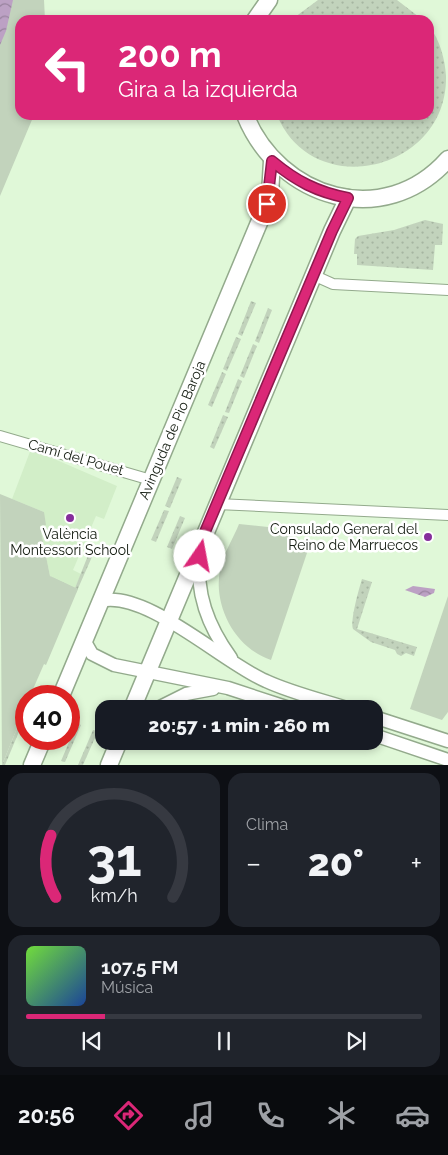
<!DOCTYPE html>
<html lang="es">
<head>
<meta charset="utf-8">
<style>
  body { margin:0; font-family:Raleway,sans-serif; background:#20242c; color:#f1f3f6; height:100vh; display:flex; flex-direction:column; font-size:19px; white-space:nowrap }
  * { box-sizing:border-box; margin:0 }
  p { font-size:16px; color:#9ea1a6 }
  .icon { flex:none; width:28px; height:28px; fill:none; stroke:currentColor; stroke-width:2; stroke-linecap:round; stroke-linejoin:round }
  .map { position:relative; height:765px; overflow:hidden }
  .drawer { display:flex; flex-direction:column; gap:8px; padding:8px; background:#0d0f14; flex:1 }
  .drawer>* { flex:none }
  .hud { position:absolute; left:15px; top:15px; width:419px; height:105px; border-radius:15px; box-shadow:0 2px 8px #0003; background:#db2777; color:#fff; overflow:hidden }
  .speed { position:absolute; left:15px; top:685px; display:flex; gap:10px; font-size:25px; font-weight:700; text-align:center }
  .speed>* { display:grid; place-content:center; width:65px; height:65px; border-radius:50%; background:#171b24; box-shadow:0 2px 8px #0003; line-height:1 }
  .speed .limit { border:8px solid #d22; background:#fff; color:#111 }
  .pin { position:absolute; display:grid; place-items:center; width:42px; height:42px; color:#fff; margin:-21px; border:2px solid #fff; border-radius:50%; box-shadow:0 1px 5px #0007 }
  .me { position:absolute; width:55px; margin:-28px; rotate:12deg; stroke-linejoin:round; filter:drop-shadow(0 0 4px #0008) }
  .turn { display:flex; align-items:center; gap:18px; height:105px; padding:0 20px; font-size:22px }
  .turn .icon { width:65px; height:65px; stroke-width:2.5 }
  .turn b { display:block; font-size:35px; line-height:42px }
  .big { font-size:38px; font-weight:800; line-height:1.1 }
  .drawer .tile { flex:1; display:flex; flex-direction:column; justify-content:center; gap:8px; min-width:0; padding:0 18px; border-radius:15px; background:#20242c }
  .drawer .dial { align-items:center; gap:0 }
  .dial svg { height:130px; overflow:visible; fill:none; stroke:#363941; stroke-width:7; stroke-linecap:round; text-anchor:middle }
  .dial text { fill:#f1f3f6; stroke:none }
  .song { display:flex; align-items:center; gap:15px }
  .cover { width:60px; height:60px; border-radius:8px; background:linear-gradient(135deg,hsl(100 70% 55%),hsl(220 70% 35%)) }
  .played { height:5px; border-radius:2px; background:linear-gradient(90deg,#db2777 20%,#363941 20%) }
  .keys { display:flex; justify-content:space-around; direction:ltr }
  .heat { display:flex; justify-content:space-between; align-items:center; font-size:28px; direction:ltr }
  .drawer .tiles { flex:1; display:grid; gap:8px; grid-template-columns:1fr 1fr }
  .tile:last-child { grid-column:span 2 }
  .trip { position:absolute; left:95px; top:700px; width:288px; height:50px; border-radius:15px; background:#171b24; box-shadow:0 2px 8px #0003; font-weight:800; line-height:50px; text-align:center }
  .tab-bar { display:flex; height:80px; justify-content:space-around; align-items:center; background:#090b0e; color:#9ea1a6 }
  .tab-bar .icon { width:35px; height:35px }
  .tab-bar .on { color:#db2777 }
  .tab-bar b { font-size:22px; color:#f1f3f6 }
  .map>svg:first-child { display:block }
  .built { fill:#d2eec8 }
  .grass { fill:url(#grass-dots) }
  .park { fill:#c2d3bc }
  .water { fill:url(#water-waves) }
  .lines { fill:none; stroke-linecap:round; stroke-linejoin:round }
  .minor-casing { stroke:#93aa8c; stroke-width:12 }
  .tertiary-casing { stroke:#93aa8c; stroke-width:15 }
  .primary-casing { stroke:#93aa8c; stroke-width:19 }
  .minor { stroke:#fff; stroke-width:10 }
  .tertiary { stroke:#fff; stroke-width:12 }
  .primary { stroke:#fff; stroke-width:16 }
  .route-casing { stroke:#8e194d; stroke-width:12 }
  .route { stroke:#db2777; stroke-width:9 }
  .poi-dot { fill:#852e9b; stroke:#fff; stroke-width:2 }
  .labels { text-anchor:middle; dominant-baseline:central; stroke-width:5; stroke-linejoin:round; paint-order:stroke }
  .street-label { font-size:14px; fill:#131b10; stroke:#fff }
  .poi-label { font-size:14px; fill:#131b10; stroke:#fff; text-anchor:end }
</style>
</head>
<body>
<div class="map">
<svg width="448" height="765" viewBox="0 0 448 765">
  <defs>
    <pattern id="grass-dots" width="8" height="8" patternUnits="userSpaceOnUse" patternTransform="scale(1.25)"><rect width="8" height="8" fill="#c2d3bc"/><path d="M2 2h.1M6 6h.1" fill="none" stroke="#a6b5a1" stroke-width="1.8" stroke-linecap="round"/></pattern>
    <pattern id="water-waves" width="16" height="10" patternUnits="userSpaceOnUse" patternTransform="scale(1.25)"><rect width="16" height="10" fill="#bca1c4"/><path d="M0 5q4-4 8 0t8 0" fill="none" stroke="#98829e"/></pattern>
  </defs>
  <rect width="100%" height="100%" fill="#e0f8d8"/>
  <path class="built" d="M31,449L117,486L104,519L96,516L73,570L81,574L75,588L50,576L40,526L44,512L12,499Z"/>
  <g class="grass">
    <path d="M318,0H397L423,20H291Z"/>
    <path d="M429,26C440,40 445,59 446,76C448,171 313,203 277,115H429Z"/>
    <path d="M425,220L443,224L442,245H435L433,270L357,265V254H354L355,239L358,236L394,230Z"/>
    <path d="M251,301L256,303L242,336L238,334Z"/>
    <path d="M268,308L272,310L259,343L255,341Z"/>
    <path d="M236,337L241,339L227,371L223,369Z"/>
    <path d="M253,344L257,346L244,378L240,376Z"/>
    <path d="M222,372L226,374L212,407L208,405Z"/>
    <path d="M238,379L242,381L229,413L225,412Z"/>
    <path d="M223,415L228,417L214,449L210,447Z"/>
    <path d="M177,477L182,479L170,508L165,506Z"/>
    <path d="M164,510L169,511L156,542L151,540Z"/>
    <path d="M180,516L185,518L172,549L167,547Z"/>
    <path d="M91,548L95,550L76,593L50,576L75,588Z"/>
    <path d="M362,579L372,582L357,629L417,647L414,656L406,653L401,656L397,654L395,650L371,642L353,629C350,620 359,589 362,579Z"/>
    <path d="M26,706V715L5,765H2Z"/>
    <path d="M77,723L81,725L65,762L61,761Z"/>
    <path d="M93,730L98,731L83,765H78Z"/>
  </g>
  <g class="park">
    <path d="M0,0H44L45,20H20V115H34L0,196Z"/>
    <path d="M0,494L44,512L46,525L40,526L50,576L78,589L46,665L44,664L30,696H26V706L2,765Z"/>
    <path d="M239,524L268,527L310,544L271,660C235,648 213,606 220,570C223,554 233,539 239,524Z"/>
    <path d="M448,596V712L442,720L410,709Z"/>
  </g>
  <g class="water">
    <path d="M0,0H13L6,31L0,45Z"/>
    <path d="M413,586L435,589L434,593L425,597L405,590Z"/>
  </g>
  <g class="lines">
    <g class="minor-casing">
      <g id="minor">
        <path d="M313,275L333,284L448,290"/>
        <path d="M0,436L151,480"/>
        <path d="M217,504L448,515"/>
      </g>
    </g>
    <g class="tertiary-casing">
      <g id="tertiary">
        <path d="M200,553C195,593 208,626 231,658"/>
        <path d="M100,601C146,589 223,663 266,681C292,693 322,700 350,709"/>
        <path d="M84,640L92,654L114,665L228,688L292,709"/>
        <path d="M156,709L186,694L213,689"/>
        <path d="M374,717L448,741"/>
        <path d="M374,735L448,760"/>
      </g>
    </g>
    <g class="primary-casing">
      <g id="primary">
        <path d="M255,20L269,0"/>
        <path d="M245,115C279,199 384,231 448,159"/>
        <path d="M61,696L266,206L270,194L272,161"/>
        <path d="M132,709L332,231L348,198"/>
        <path d="M32,765L43,739"/>
        <path d="M109,765L119,741"/>
      </g>
    </g>
    <use href="#minor" class="minor"/>
    <use href="#tertiary" class="tertiary"/>
    <use href="#primary" class="primary"/>
  </g>
  <g class="lines">
    <g class="route-casing">
      <path id="route" d="M200,556L202,539L332,231L348,198C317,192 296,181 272,161L267,204"/>
    </g>
    <use href="#route" class="route"/>
  </g>
  <g class="poi-dot">
    <circle cx="70" cy="518" r="5"/>
    <circle cx="428" cy="537" r="5"/>
  </g>
  <g class="labels">
    <g class="street-label">
      <text transform="translate(172 430) rotate(-67)">Avinguda de Pio Baroja</text>
      <text transform="translate(76 457) rotate(16)">Camí del Pouet</text>
    </g>
    <g class="poi-label">
      <text x="418" y="529">Consulado General del<tspan x="418" dy="16">Reino de Marruecos</tspan></text>
      <text x="70" y="534" text-anchor="middle">València<tspan x="70" dy="16">Montessori School</tspan></text>
    </g>
  </g>
</svg>
<div class="speed"><div class="limit">40</div></div>
<div class="pin" style="left:267px;top:204px;background:#d93025"><svg class="icon" aria-label="arrive" viewBox="0 0 24 24"><path d="M6 21V4h12l-3 4 3 4H6"/></svg></div>
<svg class="me" style="left:200px;top:556px" viewBox="-20 -20 40 40"><circle r="19" fill="#fff"/><path d="M0-13L10 11 0 6-10 11z" fill="#db2777"/></svg>
<div class="trip">20:57 · 1 min · 260 m</div>
<div class="hud">
<div class="turn"><svg class="icon" aria-label="left" viewBox="0 0 24 24"><path d="M17 20v-9H6M10 6l-5 5 5 5"/></svg><div><b>200 m</b>Gira a la izquierda</div></div>
</div>
</div>
<section class="drawer">
<div class="tiles">
<div class="tile dial"><svg viewBox="0 0 100 80">
<path d="M14 69A42 42 0 1 1 86 69"/>
<path d="M14 69A42 42 0 0 1 11 31" stroke="#db2777"/>
<text x="50" y="56" font-size="32" font-weight="700">31</text>
<text x="50" y="72" font-size="11">km/h</text>
</svg></div>
<div class="tile"><p>Clima</p>
<div class="heat"><a>−</a><b class="big">20°</b><a>+</a></div>
</div>
<div class="tile">
<div class="song"><i class="cover"></i><div><b>107.5 FM</b><p>Música</p></div></div>
<div class="played"></div>
<div class="keys"><svg class="icon" aria-label="previous" viewBox="0 0 24 24"><path d="M18 5L8 12l10 7zM5 5v14"/></svg><svg class="icon" aria-label="pause" viewBox="0 0 24 24"><path d="M8 5v14M16 5v14"/></svg><svg class="icon" aria-label="next" viewBox="0 0 24 24"><path d="M6 5l10 7-10 7zM19 5v14"/></svg></div>
</div>
</div>
</section>
<nav class="tab-bar">
<b>20:56</b>
<svg class="icon on" aria-label="directions" viewBox="0 0 24 24"><path d="M12 3l9 9-9 9-9-9zM9 14v-3h6M13 9l2 2-2 2"/></svg>
<svg class="icon" aria-label="music" viewBox="0 0 24 24"><path d="M9 18V5l10-2v13"/><circle cx="6" cy="18" r="3"/><circle cx="16" cy="16" r="3"/></svg>
<svg class="icon" aria-label="phone" viewBox="0 0 24 24"><path d="M5 4h4l2 5-3 2q2 4 5 5l2-3 5 2v4C11 20 4 13 5 4z"/></svg>
<svg class="icon" aria-label="climate" viewBox="0 0 24 24"><path d="M12 3v18M4 7l16 10M4 17L20 7"/></svg>
<svg class="icon" aria-label="car" viewBox="0 0 24 24"><path d="M5 17H2v-5l4-1 3-4h7l3 4 3 1v5h-3M9 17h6M6 11h13"/><circle cx="7" cy="17" r="2"/><circle cx="17" cy="17" r="2"/></svg>
</nav>
</body>
</html>
